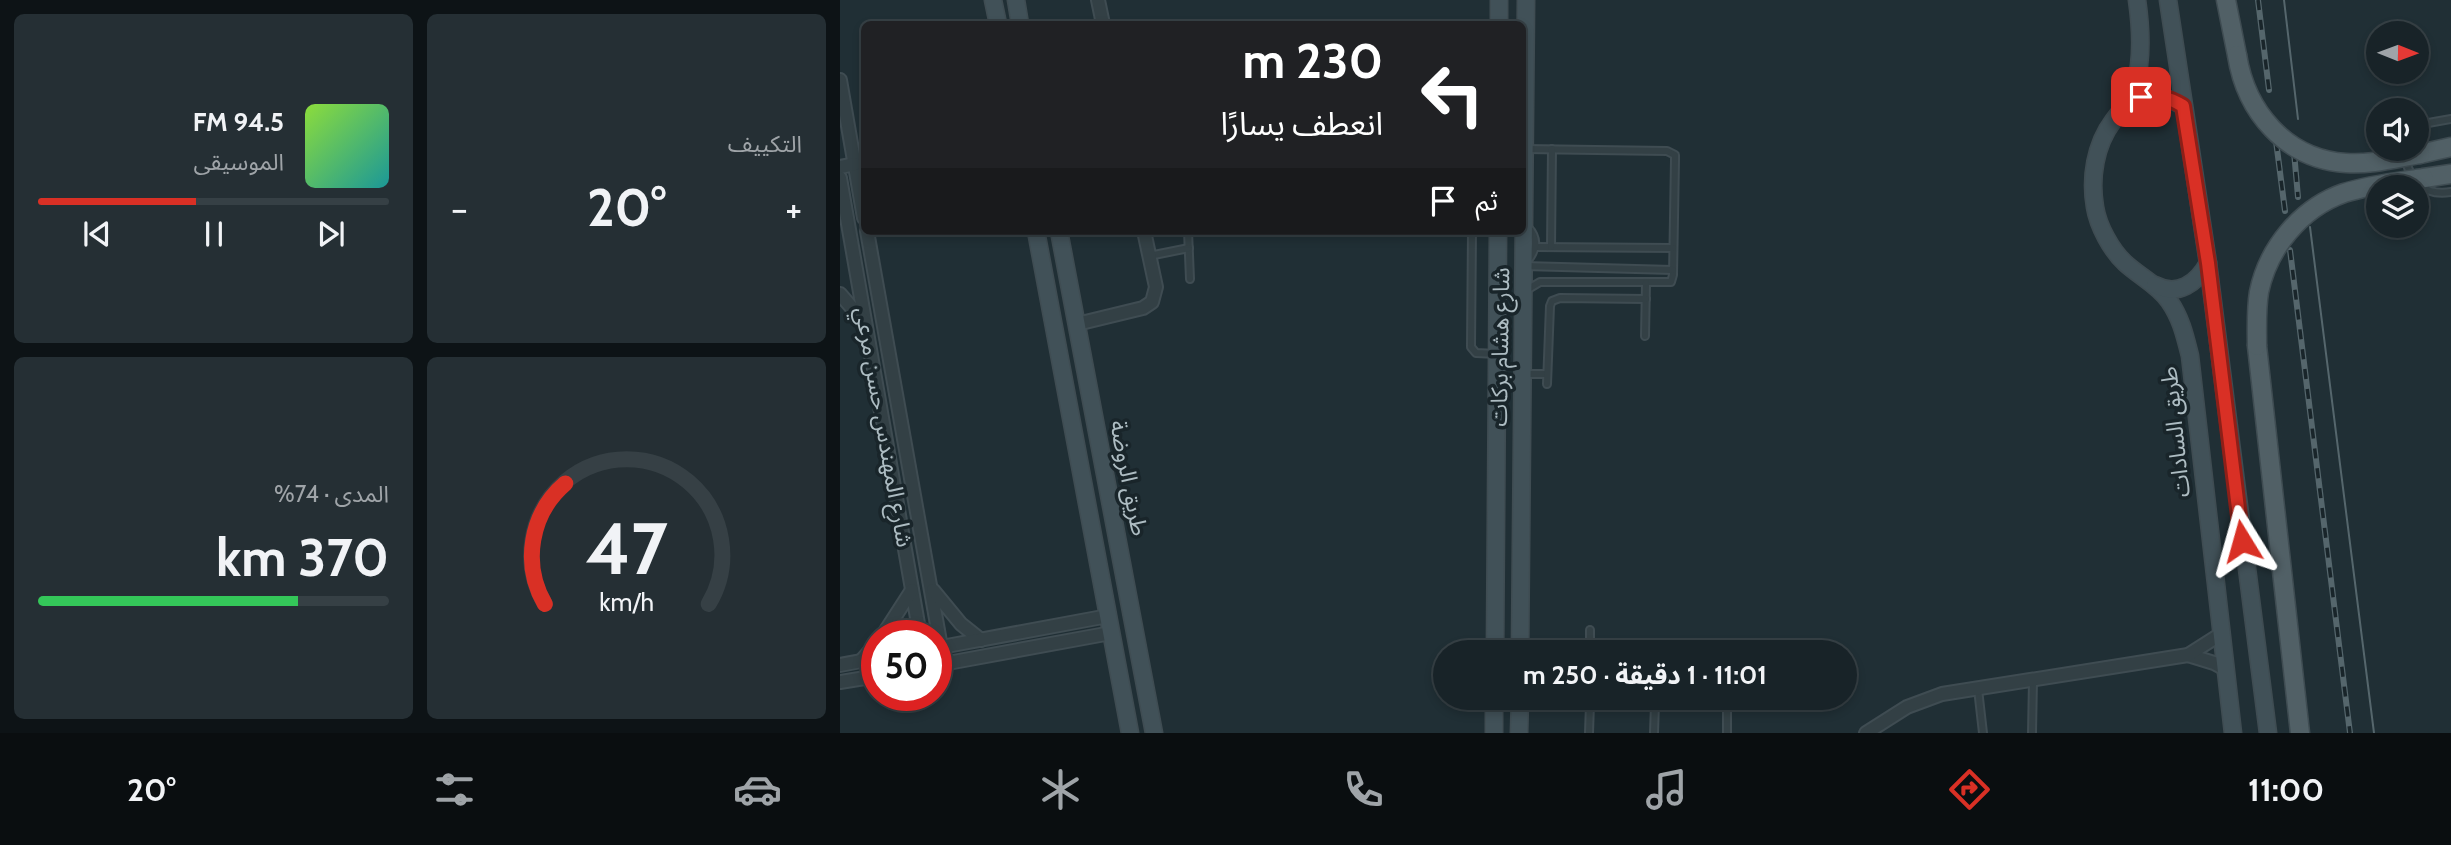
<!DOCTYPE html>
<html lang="ar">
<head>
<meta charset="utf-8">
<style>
  body { margin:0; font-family:Cabin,"Noto Sans Arabic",sans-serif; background:#252f34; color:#f1f3f6; direction:rtl; height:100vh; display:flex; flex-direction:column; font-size:26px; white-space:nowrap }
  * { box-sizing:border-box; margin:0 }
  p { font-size:23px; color:#9fa4a8 }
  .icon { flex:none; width:38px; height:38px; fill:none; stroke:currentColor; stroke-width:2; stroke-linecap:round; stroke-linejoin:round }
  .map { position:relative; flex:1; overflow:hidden; direction:ltr }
  .side { display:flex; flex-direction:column; gap:14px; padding:14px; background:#0d1316; width:840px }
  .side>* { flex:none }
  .top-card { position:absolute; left:21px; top:21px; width:665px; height:214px; border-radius:10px; box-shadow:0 4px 10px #0003,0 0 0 2px #364045; direction:rtl; background:#202124; color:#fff; overflow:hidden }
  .needle { width:46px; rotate:91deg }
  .buttons { position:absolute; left:1526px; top:21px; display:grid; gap:14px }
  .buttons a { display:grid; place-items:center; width:63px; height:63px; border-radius:50%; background:#182328; box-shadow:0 4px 10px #0003,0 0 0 2px #364045; font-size:35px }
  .speed { position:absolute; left:21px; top:620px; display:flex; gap:14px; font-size:35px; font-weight:700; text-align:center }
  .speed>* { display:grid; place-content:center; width:91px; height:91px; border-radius:50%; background:#182328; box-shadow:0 4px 10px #0003,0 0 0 2px #364045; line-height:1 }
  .speed .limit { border:10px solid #d22; background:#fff; color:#111 }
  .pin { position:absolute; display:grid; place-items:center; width:60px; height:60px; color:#fff; margin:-30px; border-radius:14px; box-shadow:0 4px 10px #0006 }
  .me { position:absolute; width:77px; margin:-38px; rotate:352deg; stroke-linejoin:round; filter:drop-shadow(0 0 5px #0008) }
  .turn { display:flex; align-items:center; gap:24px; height:147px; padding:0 28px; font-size:32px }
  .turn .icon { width:91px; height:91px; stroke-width:2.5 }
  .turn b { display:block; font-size:49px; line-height:60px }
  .then { display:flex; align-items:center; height:66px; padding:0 28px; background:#0003; gap:14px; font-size:26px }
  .big { font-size:52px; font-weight:700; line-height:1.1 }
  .side .widget { flex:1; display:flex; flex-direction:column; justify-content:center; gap:10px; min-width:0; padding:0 24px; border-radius:10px; background:#252f34 }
  .side .dial { align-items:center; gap:0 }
  .dial svg { height:182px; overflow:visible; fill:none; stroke:#364045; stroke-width:7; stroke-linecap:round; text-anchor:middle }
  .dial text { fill:#f1f3f6; stroke:none }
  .song { display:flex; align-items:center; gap:21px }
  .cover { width:84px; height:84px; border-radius:10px; background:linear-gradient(135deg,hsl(90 70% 55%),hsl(180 70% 35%)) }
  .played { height:7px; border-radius:4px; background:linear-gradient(90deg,#d93025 45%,#364045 45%) }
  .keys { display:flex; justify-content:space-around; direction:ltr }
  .heat { display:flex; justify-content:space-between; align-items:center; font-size:38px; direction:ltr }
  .charge { height:10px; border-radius:5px; background:linear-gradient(90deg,#34c759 74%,#364045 0) }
  .side .tiles { flex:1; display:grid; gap:14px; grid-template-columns:repeat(2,1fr) }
  .trip { position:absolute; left:593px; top:640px; width:424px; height:70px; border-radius:35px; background:#182328; box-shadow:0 4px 10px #0003,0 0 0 2px #364045; font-weight:700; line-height:70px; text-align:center; direction:rtl }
  .tabs { display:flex; height:112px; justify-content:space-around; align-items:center; background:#0a0e10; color:#9fa4a8 }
  .tabs .icon { width:49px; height:49px }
  .tabs .on { color:#d93025 }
  .tabs b { font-size:32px; color:#f1f3f6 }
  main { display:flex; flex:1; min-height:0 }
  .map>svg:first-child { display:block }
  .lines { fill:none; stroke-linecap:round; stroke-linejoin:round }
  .lane-casing { stroke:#3f4c52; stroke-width:10 }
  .street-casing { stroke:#3f4c52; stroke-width:16 }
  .secondary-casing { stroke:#3f4c52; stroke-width:19 }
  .primary-casing { stroke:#3f4c52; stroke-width:21 }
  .lane { stroke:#334045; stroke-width:6 }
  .street { stroke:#334045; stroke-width:12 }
  .secondary { stroke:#415158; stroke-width:16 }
  .primary { stroke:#516066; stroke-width:18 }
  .tram { stroke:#55666c; stroke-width:2 }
  .rail-casing { stroke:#55666c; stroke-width:6 }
  .rail { stroke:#19252a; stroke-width:3.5; stroke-dasharray:10; stroke-linecap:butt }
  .primary-bridge-casing { stroke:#3f4c52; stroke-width:21; stroke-linecap:butt }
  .primary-bridge { stroke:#516066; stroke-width:18 }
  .route-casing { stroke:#8d1f18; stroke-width:18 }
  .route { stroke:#d93025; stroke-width:12 }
  .labels { text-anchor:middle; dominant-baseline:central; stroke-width:7; stroke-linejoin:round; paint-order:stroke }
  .street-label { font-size:23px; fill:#adbcc2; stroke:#19252a }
</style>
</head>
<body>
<main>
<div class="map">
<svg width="1611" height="733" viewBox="0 0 1611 733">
  <rect width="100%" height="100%" fill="#202f35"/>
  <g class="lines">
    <g class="lane-casing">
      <g id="lane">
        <path d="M1577,125L1611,119"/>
        <path d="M685,149L827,151L835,155V160L833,275L831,282H700L685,291"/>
        <path d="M1565,158C1571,183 1585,196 1611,192"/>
        <path d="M348,231L350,279"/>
        <path d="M632,231L631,347L636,353L657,354"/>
        <path d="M695,247L833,248"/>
        <path d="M711,247L712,149"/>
        <path d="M309,256L349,248"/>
        <path d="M688,260C697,249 698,238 688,227"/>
        <path d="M684,266L833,270"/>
        <path d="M805,336L806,283"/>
        <path d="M684,374H707"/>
        <path d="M707,384L710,306L712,301L720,298L806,299"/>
        <path d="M750,653V630"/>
        <path d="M888,653L889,647"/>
        <path d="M1138,689L1143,733"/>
        <path d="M749,733L750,704"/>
        <path d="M814,733L815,704"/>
        <path d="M887,733V704"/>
        <path d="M1192,733L1193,680"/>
      </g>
    </g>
    <g class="street-casing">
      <g id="street">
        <path d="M258,0L263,24"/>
        <path d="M0,80L24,218"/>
        <path d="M0,167L15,164"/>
        <path d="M0,178L80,635"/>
        <path d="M27,231L104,664"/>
        <path d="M0,294L25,323"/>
        <path d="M237,324L303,308L312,302L316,287L304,231"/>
        <path d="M93,590L121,624L141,640"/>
        <path d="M43,635L72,590"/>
        <path d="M96,648L268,616"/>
        <path d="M1348,655L1374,663L1385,669"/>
        <path d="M21,661L37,643"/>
        <path d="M0,665L37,658"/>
        <path d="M97,665L271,633"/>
        <path d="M0,682L37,676"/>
        <path d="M680,704H892L896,703L898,698"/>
        <path d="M1026,733L1067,707L1102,694L1348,655L1381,634"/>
      </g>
    </g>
    <g class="secondary-casing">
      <g id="secondary">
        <path d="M153,0L158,24"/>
        <path d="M176,0L180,24"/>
        <path d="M1297,0C1301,28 1303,58 1295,85C1291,99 1282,109 1273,121C1255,145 1250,178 1255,207C1258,226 1271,250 1285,263C1299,276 1318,285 1329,301C1341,318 1345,336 1350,356L1393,733"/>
        <path d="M1328,0L1368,263L1428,733"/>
        <path d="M659,24V0"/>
        <path d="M1287,104C1308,94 1323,94 1343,106"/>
        <path d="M196,231L290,733"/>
        <path d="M219,231L314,733"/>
        <path d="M1315,285C1338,297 1357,283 1368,263"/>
        <path d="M655,653L658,231"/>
        <path d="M680,653L686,0"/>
        <path d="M654,733V698"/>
        <path d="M679,733L680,698"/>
      </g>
    </g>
    <g class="primary-casing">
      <g id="primary">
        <path d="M1386,0L1397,55"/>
        <path d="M1580,154L1611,147"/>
        <path d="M1584,178L1611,174"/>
        <path d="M1417,346L1460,733"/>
      </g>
    </g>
    <use href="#lane" class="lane"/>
    <use href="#street" class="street"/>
    <use href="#secondary" class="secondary"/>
    <use href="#primary" class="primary"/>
    <g class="tram">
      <path d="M1444,0L1458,119"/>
      <path d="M1470,227L1534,733"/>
    </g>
    <g class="rail-casing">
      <g id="rail">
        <path d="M1418,0L1429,90"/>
        <path d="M1436,141L1445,211"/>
        <path d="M1454,152L1458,197"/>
        <path d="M1450,250L1510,733"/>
      </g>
    </g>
    <use href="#rail" class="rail"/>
    <g class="primary-bridge-casing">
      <g id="primary-bridge">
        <path d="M1397,55C1406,112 1446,159 1506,163C1530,165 1556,158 1580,154"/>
        <path d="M1417,346C1417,328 1416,310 1419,292C1428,248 1461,208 1504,193C1529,185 1557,182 1584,178"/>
      </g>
    </g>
    <use href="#primary-bridge" class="primary-bridge"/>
  </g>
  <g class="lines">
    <g class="route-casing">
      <path id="route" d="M1301,97C1318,95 1328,97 1343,106L1368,263L1402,541"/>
    </g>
    <use href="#route" class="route"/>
  </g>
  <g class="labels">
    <g class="street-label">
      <text transform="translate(660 347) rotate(-89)">شارع هشام بركات</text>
      <text transform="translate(44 427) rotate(80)">شارع المهندس حسن مرعي</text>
      <text transform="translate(1335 432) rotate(-96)">طريق السادات</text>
      <text transform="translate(289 478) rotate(79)">طريق الروضة</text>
    </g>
  </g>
</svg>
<div class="buttons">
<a><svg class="needle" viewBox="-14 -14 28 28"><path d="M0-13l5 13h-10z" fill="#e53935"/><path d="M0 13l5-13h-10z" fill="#9fa4a8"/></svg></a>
<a><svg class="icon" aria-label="sound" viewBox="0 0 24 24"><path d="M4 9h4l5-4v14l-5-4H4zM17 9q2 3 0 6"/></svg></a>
<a><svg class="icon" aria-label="layers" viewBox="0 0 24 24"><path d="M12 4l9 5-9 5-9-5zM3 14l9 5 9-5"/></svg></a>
</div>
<div class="speed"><div class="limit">50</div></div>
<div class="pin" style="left:1301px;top:97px;background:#d93025"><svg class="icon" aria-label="arrive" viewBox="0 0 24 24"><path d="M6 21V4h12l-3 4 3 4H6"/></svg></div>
<svg class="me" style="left:1402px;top:541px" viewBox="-20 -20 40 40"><path d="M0-17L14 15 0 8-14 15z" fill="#d93025" stroke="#fff" stroke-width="4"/></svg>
<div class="trip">11:01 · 1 دقيقة · 250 m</div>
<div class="top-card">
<div class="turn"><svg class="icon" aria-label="left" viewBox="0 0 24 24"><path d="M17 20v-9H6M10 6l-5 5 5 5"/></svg><div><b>230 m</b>انعطف يسارًا</div></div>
<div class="then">ثم<svg class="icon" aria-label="arrive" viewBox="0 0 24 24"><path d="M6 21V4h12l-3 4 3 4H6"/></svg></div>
</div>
</div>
<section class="side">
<div class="tiles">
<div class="widget"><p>التكييف</p>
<div class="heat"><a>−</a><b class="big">20°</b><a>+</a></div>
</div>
<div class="widget">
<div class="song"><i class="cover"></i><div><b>94.5 FM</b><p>الموسيقى</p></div></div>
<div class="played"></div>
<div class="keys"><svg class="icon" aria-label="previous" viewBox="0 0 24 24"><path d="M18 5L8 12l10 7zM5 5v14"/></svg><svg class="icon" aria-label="pause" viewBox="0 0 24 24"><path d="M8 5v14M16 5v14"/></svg><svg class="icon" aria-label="next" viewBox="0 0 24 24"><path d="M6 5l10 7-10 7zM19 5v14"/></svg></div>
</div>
<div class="widget dial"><svg viewBox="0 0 100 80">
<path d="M14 69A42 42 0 1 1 86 69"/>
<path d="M14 69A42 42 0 0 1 23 16" stroke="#d93025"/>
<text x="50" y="56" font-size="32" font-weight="700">47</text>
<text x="50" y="72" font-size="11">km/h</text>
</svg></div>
<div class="widget"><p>المدى · 74%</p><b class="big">370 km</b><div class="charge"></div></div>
</div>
</section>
</main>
<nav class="tabs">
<b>11:00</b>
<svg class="icon on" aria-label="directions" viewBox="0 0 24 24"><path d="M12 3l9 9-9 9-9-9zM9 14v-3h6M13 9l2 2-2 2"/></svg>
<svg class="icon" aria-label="music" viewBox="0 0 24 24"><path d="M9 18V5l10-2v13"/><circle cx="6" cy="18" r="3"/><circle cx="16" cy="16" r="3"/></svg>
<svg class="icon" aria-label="phone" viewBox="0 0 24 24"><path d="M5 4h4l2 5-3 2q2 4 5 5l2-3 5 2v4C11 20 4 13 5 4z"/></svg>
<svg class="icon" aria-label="climate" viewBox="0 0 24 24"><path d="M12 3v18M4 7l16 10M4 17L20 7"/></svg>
<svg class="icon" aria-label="car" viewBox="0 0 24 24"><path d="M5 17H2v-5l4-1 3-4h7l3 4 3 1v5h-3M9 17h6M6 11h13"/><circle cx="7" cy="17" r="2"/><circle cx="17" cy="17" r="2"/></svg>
<svg class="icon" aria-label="filters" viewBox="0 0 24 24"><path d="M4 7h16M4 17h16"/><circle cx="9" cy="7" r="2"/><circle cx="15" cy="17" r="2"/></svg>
<b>20°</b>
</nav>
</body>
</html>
